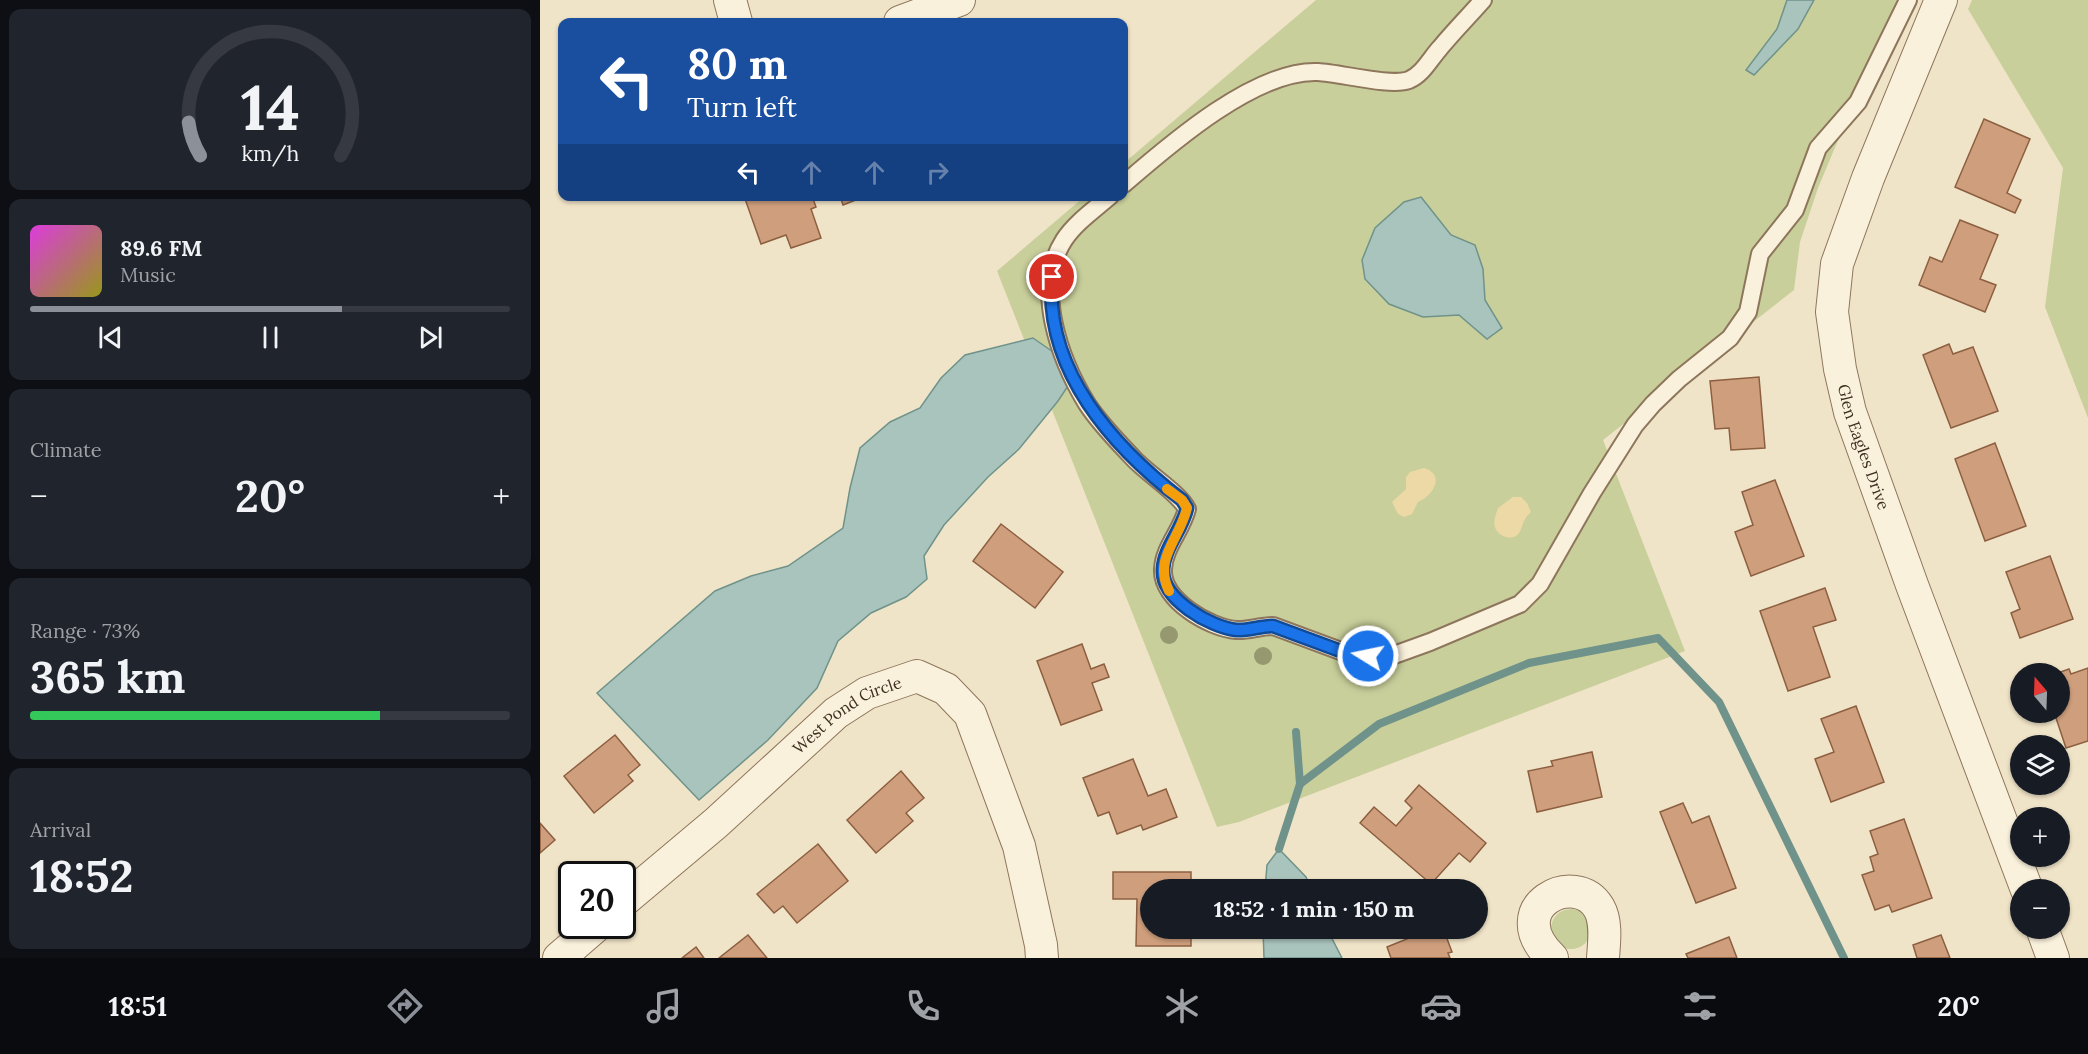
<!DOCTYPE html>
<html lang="en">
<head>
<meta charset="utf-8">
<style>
  body { margin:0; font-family:Lora,serif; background:#20242c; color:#f1f3f6; height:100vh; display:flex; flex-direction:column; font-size:22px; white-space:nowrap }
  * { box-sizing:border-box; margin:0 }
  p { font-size:20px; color:#9ea1a6 }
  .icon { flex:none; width:33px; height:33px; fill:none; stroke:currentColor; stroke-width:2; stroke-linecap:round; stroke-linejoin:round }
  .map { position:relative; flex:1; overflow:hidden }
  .sheet { display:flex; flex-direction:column; gap:9px; padding:9px; background:#0d0f14; width:540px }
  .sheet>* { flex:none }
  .guide { position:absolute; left:18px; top:18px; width:570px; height:183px; border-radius:12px; box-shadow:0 2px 4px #0004; background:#1a4fa0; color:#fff; overflow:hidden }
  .needle { width:39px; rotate:341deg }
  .buttons { position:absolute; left:1470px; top:663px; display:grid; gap:12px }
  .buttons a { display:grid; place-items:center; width:60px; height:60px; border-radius:50%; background:#171b24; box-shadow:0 2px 4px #0004; font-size:30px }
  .speed { position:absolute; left:18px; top:861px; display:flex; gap:12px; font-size:30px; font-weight:700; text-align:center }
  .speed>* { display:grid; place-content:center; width:78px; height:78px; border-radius:50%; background:#171b24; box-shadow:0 2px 4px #0004; line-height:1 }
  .speed .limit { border:3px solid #111; border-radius:9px; background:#fff; color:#111 }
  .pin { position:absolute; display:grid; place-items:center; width:51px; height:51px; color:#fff; margin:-26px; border:3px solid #fff; border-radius:50%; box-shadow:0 2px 6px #0007 }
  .me { position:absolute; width:66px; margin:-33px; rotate:280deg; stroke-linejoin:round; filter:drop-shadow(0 0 4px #0008) }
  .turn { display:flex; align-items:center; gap:21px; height:126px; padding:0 30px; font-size:27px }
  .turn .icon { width:78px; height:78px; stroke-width:2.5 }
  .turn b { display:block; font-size:42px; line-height:51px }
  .lanes { display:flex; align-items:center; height:57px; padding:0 30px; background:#0003; justify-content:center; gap:30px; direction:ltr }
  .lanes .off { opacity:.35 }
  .big { font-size:45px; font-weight:700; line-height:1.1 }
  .sheet .card { flex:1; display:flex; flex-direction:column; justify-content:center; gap:9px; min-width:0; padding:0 21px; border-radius:12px; background:#20242c }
  .sheet .dial { align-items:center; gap:0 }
  .dial svg { height:156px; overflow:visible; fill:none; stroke:#363941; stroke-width:7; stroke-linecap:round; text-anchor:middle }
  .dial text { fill:#f1f3f6; stroke:none }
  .song { display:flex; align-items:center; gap:18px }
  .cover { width:72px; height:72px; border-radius:9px; background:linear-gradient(135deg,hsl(300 70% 55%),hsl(60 70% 35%)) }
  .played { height:6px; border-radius:3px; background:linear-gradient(90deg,#8c9099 65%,#363941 65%) }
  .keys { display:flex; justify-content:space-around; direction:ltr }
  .heat { display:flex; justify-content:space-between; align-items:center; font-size:33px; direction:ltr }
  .charge { height:9px; border-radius:4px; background:linear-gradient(90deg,#34c759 73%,#363941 0) }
  .trip { position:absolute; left:600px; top:879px; width:348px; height:60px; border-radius:30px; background:#171b24; box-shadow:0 2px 4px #0004; font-weight:700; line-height:60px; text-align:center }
  .tabs { display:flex; height:96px; justify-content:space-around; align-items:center; background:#090b0e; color:#9ea1a6 }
  .tabs .icon { width:42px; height:42px }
  .tabs .on { color:#8c9099 }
  .tabs b { font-size:27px; color:#f1f3f6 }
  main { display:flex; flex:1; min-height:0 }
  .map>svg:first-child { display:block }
  .green { fill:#c9cf9b }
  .sand { fill:#ecd9a5 }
  .water { fill:#a9c4bc; stroke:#6f938a; stroke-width:1.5 }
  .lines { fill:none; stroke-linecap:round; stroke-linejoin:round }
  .stream { stroke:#6f938a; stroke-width:8 }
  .building { fill:#cf9f7d; stroke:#8d5f41; stroke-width:1.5 }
  .lane-casing { stroke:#8d765c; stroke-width:20 }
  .street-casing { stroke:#8d765c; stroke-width:34 }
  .lane { stroke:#faf1dc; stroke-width:16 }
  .street { stroke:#faf1dc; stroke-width:32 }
  .tree { fill:#96986f }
  .route-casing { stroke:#114b97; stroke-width:15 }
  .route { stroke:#1a73e8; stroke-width:10 }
  .slow { stroke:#f59e0b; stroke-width:10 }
  .labels { text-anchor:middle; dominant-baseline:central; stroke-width:6; stroke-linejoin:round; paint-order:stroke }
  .street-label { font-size:16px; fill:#3d2e20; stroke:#f7eed8 }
</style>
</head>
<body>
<main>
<section class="sheet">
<div class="card dial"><svg viewBox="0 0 100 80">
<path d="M14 69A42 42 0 1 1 86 69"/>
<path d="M14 69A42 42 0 0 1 8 52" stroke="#8c9099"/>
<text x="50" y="56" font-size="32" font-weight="700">14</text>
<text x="50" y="72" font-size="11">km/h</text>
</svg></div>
<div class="card">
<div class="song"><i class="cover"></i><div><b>89.6 FM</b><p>Music</p></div></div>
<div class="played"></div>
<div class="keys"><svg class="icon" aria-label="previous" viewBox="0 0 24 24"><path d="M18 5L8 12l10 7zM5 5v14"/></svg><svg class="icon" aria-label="pause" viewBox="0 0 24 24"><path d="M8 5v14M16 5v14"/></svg><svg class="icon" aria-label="next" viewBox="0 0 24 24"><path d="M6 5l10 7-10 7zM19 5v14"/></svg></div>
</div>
<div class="card"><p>Climate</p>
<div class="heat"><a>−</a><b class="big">20°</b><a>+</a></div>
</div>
<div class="card"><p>Range · 73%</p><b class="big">365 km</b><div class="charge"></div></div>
<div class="card"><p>Arrival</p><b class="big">18:52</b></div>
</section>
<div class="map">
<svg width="1548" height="958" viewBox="0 0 1548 958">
  <rect width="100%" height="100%" fill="#f0e4c8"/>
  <g class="green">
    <path d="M776,0H1357L1278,188L1260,242L1254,290L1063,440L1145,651L699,822L677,827L457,271L544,197L584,196V163Z"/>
    <path d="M1432,0H1548V418L1505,307L1523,168L1428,9Z"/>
    <circle cx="1031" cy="929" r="20"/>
  </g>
  <g class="sand">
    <path d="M884,468C906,475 893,496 878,502L872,514L864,517L858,514L852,502L866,489V477L870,472Z"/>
    <path d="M973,497H981L987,503L991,512C981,521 984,525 979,533C973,542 957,536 955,527C953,521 956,514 958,508Z"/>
  </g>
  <g class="water">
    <path d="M1247,0H1274L1258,29L1214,75L1206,70L1237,29Z"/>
    <path d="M881,197L911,235L935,245L943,269L945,300L962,328L947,339L919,315L883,317L849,304L825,279L822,260L835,228L864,202Z"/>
    <path d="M493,338L516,354L532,380L518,401L479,449L448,477L404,525L384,556L387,579L366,597L331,613L298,641L277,688L228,740L159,800L57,693L175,591L211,576L248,566L303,528L310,488L320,448L350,422L380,408L401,378L425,355Z"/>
    <path d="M739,849L766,877L771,889H725L727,865Z"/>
    <path d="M723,929H787L802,958H724Z"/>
  </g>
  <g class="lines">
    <g class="stream">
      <path d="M756,732L760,784"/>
      <path d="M739,849L760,784L839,724L989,663L1118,638L1179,702L1304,958"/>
    </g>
  </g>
  <g class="building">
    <path d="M1444,119L1490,139L1467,193L1481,200L1475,213L1415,187Z"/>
    <path d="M204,196H272L276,207L271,209L281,238L251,248L246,235L221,244Z"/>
    <path d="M300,196H326L303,205Z"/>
    <path d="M1420,220L1458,235L1440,279L1456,285L1445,312L1379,285L1390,257L1402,262Z"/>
    <path d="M1409,344L1413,354L1433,347L1458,411L1411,428L1383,355Z"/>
    <path d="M1219,377L1225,448L1191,450L1189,428L1175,429L1170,381Z"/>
    <path d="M1455,443L1486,526L1445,541L1415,459Z"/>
    <path d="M1235,480L1264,556L1211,576L1195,532L1213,525L1202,492Z"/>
    <path d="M461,524L523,572L495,608L433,561Z"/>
    <path d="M1510,556L1533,619L1480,638L1471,613L1480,609L1466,572Z"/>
    <path d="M1285,588L1296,620L1273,627L1290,677L1248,691L1220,611Z"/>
    <path d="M542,644L551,669L564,664L569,677L552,683L562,710L521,725L497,661Z"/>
    <path d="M1548,668V741L1526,748L1514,712H1520V674H1515L1529,669L1531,674Z"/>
    <path d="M1316,706L1344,782L1291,802L1275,759L1294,752L1281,719Z"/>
    <path d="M75,735L100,765L88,775L93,781L54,813L24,776Z"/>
    <path d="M1052,752L1062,797L997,812L988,771L1013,766L1011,761Z"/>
    <path d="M593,759L608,796L626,789L637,817L603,830L601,825L577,834L569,812L558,816L543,778Z"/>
    <path d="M361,771L384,798L366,813L373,821L336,853L307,820Z"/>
    <path d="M879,785L946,843L930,862L919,853L891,884L820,823L834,807L856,826L872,808L865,801Z"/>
    <path d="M1143,803L1152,823L1169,816L1196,888L1156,903L1120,812Z"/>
    <path d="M1364,819L1392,898L1352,912L1349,905L1335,910L1322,875L1334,871L1330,857L1338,854L1330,831Z"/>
    <path d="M0,823L15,840L0,853Z"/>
    <path d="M278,844L308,881L257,923L243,906L234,913L217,894Z"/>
    <path d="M573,872H651V890H610V928H651V946H596L597,899H573Z"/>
    <path d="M894,928H903L912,952L908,953L910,958H851L847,947Z"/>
    <path d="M208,935L227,958H179Z"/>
    <path d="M1401,935L1410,958H1377L1373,945Z"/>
    <path d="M1189,937L1197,958H1148L1146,954Z"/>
    <path d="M156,947L164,958H142Z"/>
  </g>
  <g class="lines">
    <g class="lane-casing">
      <g id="lane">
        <path d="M584,184C629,145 716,69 778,72C800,73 851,87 869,80C883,74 890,59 900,48C914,31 929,16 943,0"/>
        <path d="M570,196C554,210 535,223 524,240C493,288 520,360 547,404C560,424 578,442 594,459C608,474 639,493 647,509C642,530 624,547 623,569C621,600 670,628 696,630C708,631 720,626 733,626L806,653L828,656L854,655L890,642L980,604L1000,584L1052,493L1095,425L1113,404L1139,379L1190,338L1208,312L1220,254L1255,210L1278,148L1318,102L1368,0"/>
      </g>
    </g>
    <g class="street-casing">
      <g id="street">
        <path d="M190,0L196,22"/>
        <path id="s1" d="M1401,0L1328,178L1297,264L1292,312L1300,369L1310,412L1372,585L1487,890"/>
        <path d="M360,22L419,0"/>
        <path id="s2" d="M82,902L176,823L296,713L327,693L377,676L406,689L430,714L479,846L501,945L502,958"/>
        <path d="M1502,928L1513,958"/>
        <path d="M19,958L56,926"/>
        <path d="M1012,958C959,907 1036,868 1059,908C1067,922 1064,943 1063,958"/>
      </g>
    </g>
    <use href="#lane" class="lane"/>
    <use href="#street" class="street"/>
  </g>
  <g class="tree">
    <circle cx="629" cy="635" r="9"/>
    <circle cx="723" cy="656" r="9"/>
  </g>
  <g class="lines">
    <g class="route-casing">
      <path id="route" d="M512,277C504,370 573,447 642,500L647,508C642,530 624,548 623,569C621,599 670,627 696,630C708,631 720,626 733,626L806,653L828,656"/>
    </g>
    <use href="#route" class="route"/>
    <path class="slow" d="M627,489L642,500L647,508C640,539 613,558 629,591"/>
  </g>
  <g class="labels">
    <g class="street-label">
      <text stroke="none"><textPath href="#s1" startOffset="471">Glen Eagles Drive</textPath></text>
      <text stroke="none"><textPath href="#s2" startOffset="294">West Pond Circle</textPath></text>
    </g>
  </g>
</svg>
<div class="buttons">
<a><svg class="needle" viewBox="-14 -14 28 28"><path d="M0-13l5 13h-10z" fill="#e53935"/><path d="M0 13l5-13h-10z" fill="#9ea1a6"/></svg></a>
<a><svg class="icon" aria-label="layers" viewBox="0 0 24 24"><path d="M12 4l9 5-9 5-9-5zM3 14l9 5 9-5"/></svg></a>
<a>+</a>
<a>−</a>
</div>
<div class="speed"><div class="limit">20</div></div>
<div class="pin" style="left:512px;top:277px;background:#d93025"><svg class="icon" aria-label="arrive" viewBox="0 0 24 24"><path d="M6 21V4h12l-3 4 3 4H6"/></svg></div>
<svg class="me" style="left:828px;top:656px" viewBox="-20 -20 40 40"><circle r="17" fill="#1a73e8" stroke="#fff" stroke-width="3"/><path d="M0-11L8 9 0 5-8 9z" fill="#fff"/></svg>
<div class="trip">18:52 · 1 min · 150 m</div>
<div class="guide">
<div class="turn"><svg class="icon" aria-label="left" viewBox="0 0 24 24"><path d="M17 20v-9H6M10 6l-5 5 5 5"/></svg><div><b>80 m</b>Turn left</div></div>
<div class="lanes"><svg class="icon" aria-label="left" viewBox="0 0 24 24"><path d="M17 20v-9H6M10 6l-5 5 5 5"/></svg><svg class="icon off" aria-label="ahead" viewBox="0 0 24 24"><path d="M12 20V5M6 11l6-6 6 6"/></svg><svg class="icon off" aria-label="ahead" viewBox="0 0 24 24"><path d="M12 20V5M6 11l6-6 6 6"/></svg><svg class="icon off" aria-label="right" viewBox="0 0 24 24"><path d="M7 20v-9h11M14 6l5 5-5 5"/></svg></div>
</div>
</div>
</main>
<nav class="tabs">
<b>18:51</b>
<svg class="icon on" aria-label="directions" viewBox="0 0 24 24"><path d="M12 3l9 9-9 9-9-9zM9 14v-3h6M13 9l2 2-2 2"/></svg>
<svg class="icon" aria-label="music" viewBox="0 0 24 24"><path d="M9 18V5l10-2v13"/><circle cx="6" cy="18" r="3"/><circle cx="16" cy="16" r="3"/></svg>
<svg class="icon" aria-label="phone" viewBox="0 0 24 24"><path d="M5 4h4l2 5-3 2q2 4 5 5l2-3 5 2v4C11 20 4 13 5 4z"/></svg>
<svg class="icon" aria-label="climate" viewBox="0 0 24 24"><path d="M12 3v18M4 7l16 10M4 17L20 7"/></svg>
<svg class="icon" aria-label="car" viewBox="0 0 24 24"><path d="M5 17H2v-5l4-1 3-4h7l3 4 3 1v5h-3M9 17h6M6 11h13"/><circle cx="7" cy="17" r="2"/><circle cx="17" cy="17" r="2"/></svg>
<svg class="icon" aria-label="filters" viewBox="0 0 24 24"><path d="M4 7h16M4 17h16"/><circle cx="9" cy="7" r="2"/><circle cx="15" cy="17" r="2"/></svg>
<b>20°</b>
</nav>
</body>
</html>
